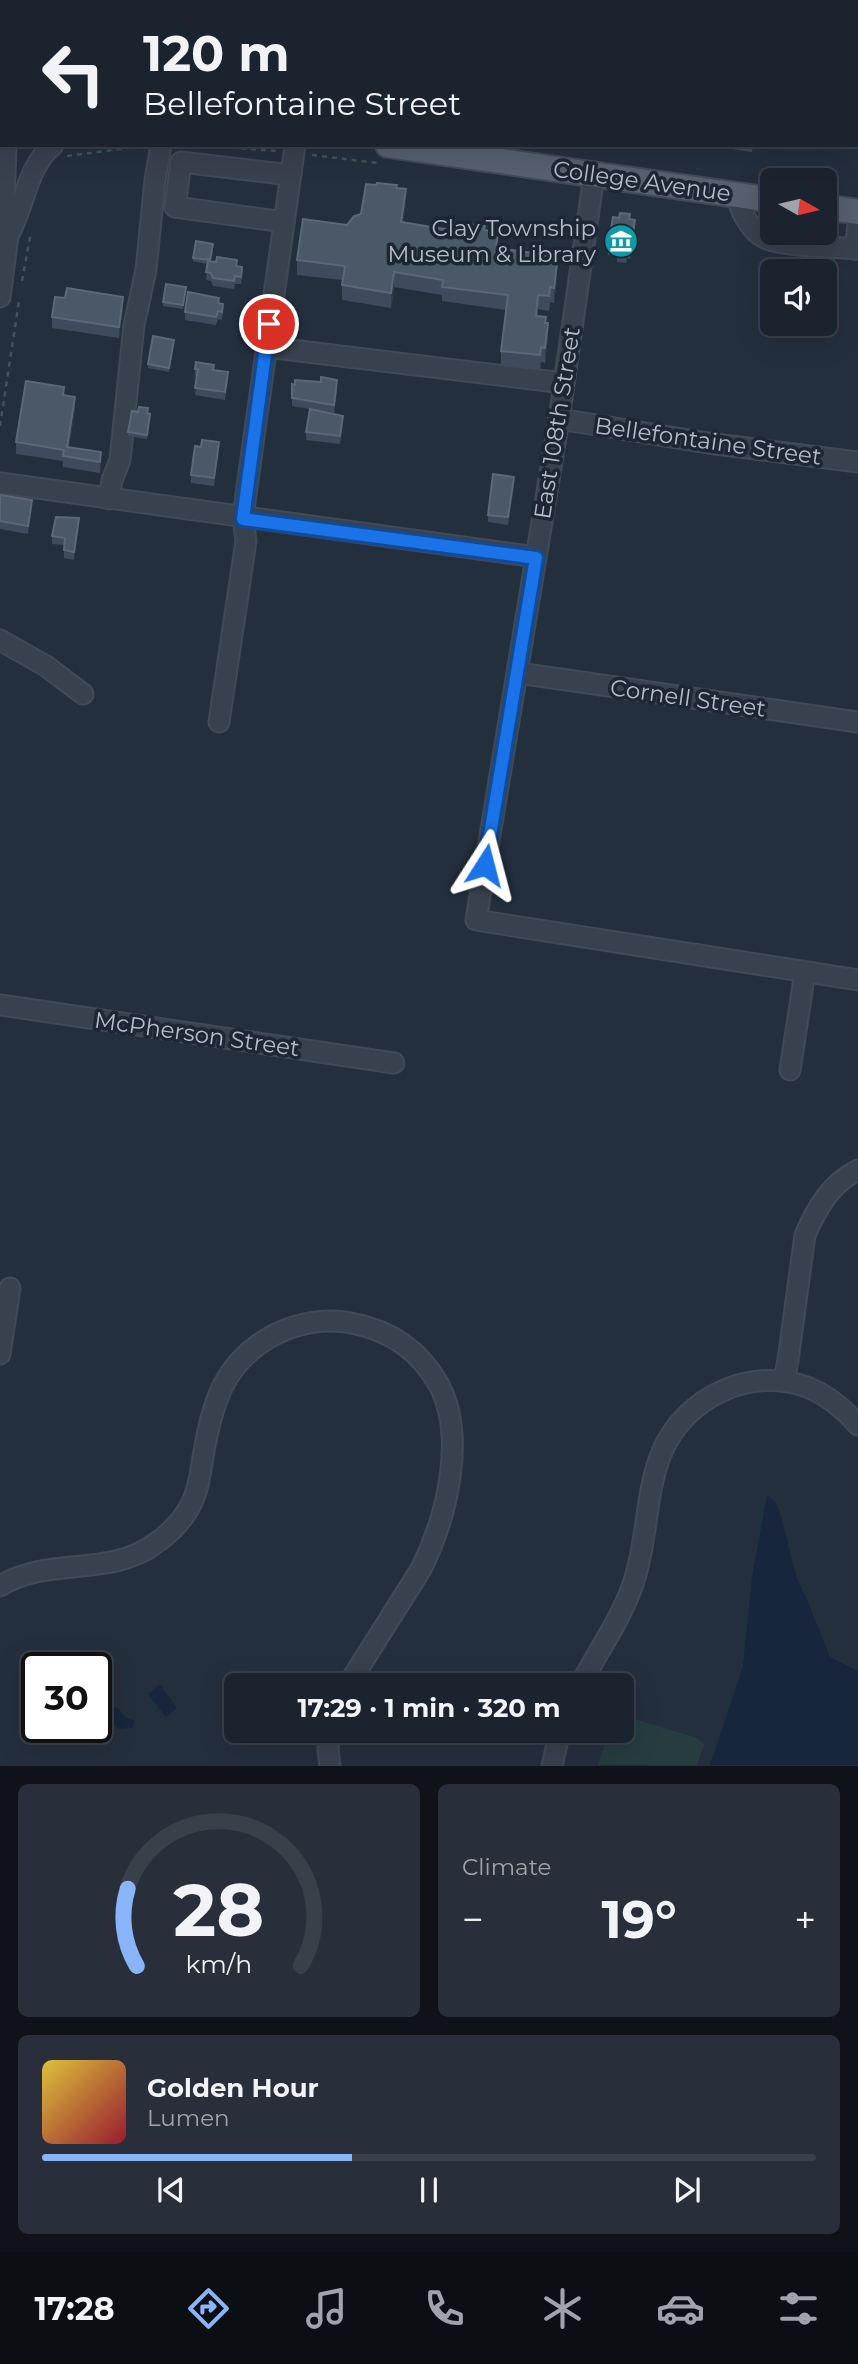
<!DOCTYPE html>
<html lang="en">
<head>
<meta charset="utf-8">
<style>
  body { margin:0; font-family:Montserrat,sans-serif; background:#282f3a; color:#f1f3f6; height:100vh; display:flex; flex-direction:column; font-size:26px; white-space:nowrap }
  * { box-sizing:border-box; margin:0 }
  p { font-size:23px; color:#a0a4aa }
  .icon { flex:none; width:38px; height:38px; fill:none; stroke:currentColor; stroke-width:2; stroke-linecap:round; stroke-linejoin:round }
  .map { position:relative; height:1766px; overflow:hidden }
  .drawer { display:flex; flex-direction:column; gap:18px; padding:18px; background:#0f1319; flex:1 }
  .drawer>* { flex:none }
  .top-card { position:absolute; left:0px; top:0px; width:859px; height:147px; box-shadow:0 7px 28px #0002,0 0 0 2px #39404a; background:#1b232e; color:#f1f3f6; overflow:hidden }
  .needle { width:46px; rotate:98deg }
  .fabs { position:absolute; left:760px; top:168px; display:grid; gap:14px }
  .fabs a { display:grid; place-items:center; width:77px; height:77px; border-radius:10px; background:#1b232e; box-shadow:0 7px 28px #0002,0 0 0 2px #39404a; font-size:35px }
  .speed { position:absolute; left:21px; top:1652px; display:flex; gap:14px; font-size:35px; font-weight:700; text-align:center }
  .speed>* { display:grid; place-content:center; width:91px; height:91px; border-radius:50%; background:#1b232e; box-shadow:0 7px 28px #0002,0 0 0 2px #39404a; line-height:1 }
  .speed .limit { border:4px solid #111; border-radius:10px; background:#fff; color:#111 }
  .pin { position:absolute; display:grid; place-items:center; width:60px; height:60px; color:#fff; margin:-30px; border:4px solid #fff; border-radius:50%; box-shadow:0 2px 7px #0007 }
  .me { position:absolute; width:77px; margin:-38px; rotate:9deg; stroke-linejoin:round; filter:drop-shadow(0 0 5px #0008) }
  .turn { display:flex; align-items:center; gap:24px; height:147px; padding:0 28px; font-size:32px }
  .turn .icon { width:91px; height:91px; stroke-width:2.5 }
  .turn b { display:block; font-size:49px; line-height:60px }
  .big { font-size:52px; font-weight:700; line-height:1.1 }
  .drawer .tile { flex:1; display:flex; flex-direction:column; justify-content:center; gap:10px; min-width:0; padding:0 24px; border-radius:10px; background:#282f3a }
  .drawer .dial { align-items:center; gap:0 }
  .dial svg { height:182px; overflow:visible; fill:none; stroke:#39404a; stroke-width:7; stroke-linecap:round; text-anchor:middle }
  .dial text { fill:#f1f3f6; stroke:none }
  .song { display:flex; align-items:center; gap:21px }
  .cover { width:84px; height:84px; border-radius:10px; background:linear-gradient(135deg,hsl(50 70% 55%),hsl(350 70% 35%)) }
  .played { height:7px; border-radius:4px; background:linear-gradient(90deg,#8ab4f8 40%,#39404a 40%) }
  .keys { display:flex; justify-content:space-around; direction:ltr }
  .heat { display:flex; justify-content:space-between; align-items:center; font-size:38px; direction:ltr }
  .drawer .tiles { flex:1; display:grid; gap:18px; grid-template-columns:1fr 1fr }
  .tile:last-child { grid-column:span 2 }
  .trip { position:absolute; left:224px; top:1673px; width:410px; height:70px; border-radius:10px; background:#1b232e; box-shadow:0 7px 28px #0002,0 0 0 2px #39404a; font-weight:700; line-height:70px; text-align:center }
  .menu { display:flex; height:112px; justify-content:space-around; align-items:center; background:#0b0e12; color:#a0a4aa }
  .menu .icon { width:49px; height:49px }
  .menu .on { color:#8ab4f8 }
  .menu b { font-size:32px; color:#f1f3f6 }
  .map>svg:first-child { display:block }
  .green { fill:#263c3f }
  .water { fill:#17263c }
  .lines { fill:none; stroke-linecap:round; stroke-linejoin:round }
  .minor-casing { stroke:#414a57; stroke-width:23 }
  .major-casing { stroke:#414a57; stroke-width:28 }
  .path { stroke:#3f5557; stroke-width:2.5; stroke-dasharray:5 5; stroke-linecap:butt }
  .minor { stroke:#38414e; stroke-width:19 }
  .major { stroke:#56606e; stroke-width:24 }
  .wall { fill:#3f4b5c }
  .shaded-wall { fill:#2f3b4b }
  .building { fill:#4b5868; stroke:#5c6777; stroke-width:2 }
  .route-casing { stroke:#114b97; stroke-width:18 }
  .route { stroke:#1a73e8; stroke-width:12 }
  .labels { text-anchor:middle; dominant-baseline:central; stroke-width:7; stroke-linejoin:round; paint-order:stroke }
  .street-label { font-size:23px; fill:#b4bcc9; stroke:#1d2633 }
  .poi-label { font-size:23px; fill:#b4bcc9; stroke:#1d2633; text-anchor:end }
</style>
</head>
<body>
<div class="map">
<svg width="858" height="1766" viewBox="0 0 858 1766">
  <rect width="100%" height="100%" fill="#242f3e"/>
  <path class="green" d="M622,1715L697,1738L704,1744L697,1765H598L609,1731H621Z"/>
  <g class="water">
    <path d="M767,1495L775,1502L781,1515L796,1576L808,1602L830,1657L858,1671V1765H710L743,1666L752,1577Z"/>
    <path d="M160,1684L177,1708L166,1717L148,1694Z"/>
    <path d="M115,1707L118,1708L125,1717L134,1720L133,1728L119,1729C111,1725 104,1719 108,1710Z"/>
  </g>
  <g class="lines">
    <g class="minor-casing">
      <g id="minor">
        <path d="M66,0L67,2"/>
        <path d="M170,0L183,2"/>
        <path d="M51,2V0"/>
        <path d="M151,2L152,0"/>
        <path d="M594,175L559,419L476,920L858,980"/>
        <path d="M736,195C741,210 747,226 761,236C776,247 837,247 858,249"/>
        <path d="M284,222L175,207L181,162L291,175"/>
        <path d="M8,236C25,206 26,168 53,145"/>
        <path d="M824,246L829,208"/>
        <path d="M855,249L858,225"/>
        <path d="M0,297L8,236L4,206L6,145"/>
        <path d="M266,347L564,383"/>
        <path d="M559,419L708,443L858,462"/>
        <path d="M0,483L536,557"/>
        <path d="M109,499L112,480L120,460L134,325L146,270L155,180L161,145"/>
        <path d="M0,640L46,666L83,694"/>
        <path d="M518,673L858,722"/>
        <path d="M219,722L246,541L243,518L247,487L295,145"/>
        <path d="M0,1005L394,1063"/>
        <path d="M790,1070L805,972"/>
        <path d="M0,1354L10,1288"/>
        <path d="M784,1381L788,1360L805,1235C817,1208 830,1184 858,1170"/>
        <path d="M0,1586C48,1556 110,1578 156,1543C169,1534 181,1522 189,1508C198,1493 200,1475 203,1457C212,1404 223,1362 274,1335C297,1323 326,1318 351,1323C390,1330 420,1351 439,1385C467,1438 446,1519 421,1569L348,1685"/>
        <path d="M580,1685C598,1651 622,1618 634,1581C648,1539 645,1492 662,1452C685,1397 751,1366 807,1387C827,1395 844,1409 858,1425"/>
        <path d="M330,1731L328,1750L330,1766"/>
        <path d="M552,1766L560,1731"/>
      </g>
    </g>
    <g class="major-casing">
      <g id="major">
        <path d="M0,60H2"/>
        <path d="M0,109L2,111"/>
        <path d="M388,145L772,200"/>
        <path d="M824,207L858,212"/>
      </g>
    </g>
    <g class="path">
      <path d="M17,2V0"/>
      <path d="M211,146L277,151"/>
      <path d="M312,155L378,163"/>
      <path d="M67,156L143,146"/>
      <path d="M22,281L31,232"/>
      <path d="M0,426L19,301"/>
    </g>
    <use href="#minor" class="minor"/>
    <use href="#major" class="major"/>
  </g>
  <g class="wall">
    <path d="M725,145H753L752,152L725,148Z"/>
    <path d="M397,188L406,204L403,223L450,230H485L498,249L555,264L557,279L554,303L550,302L549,311L538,309L537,316L546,323L548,338L545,363L541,362L540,370L501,366V351L506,310L442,301V295L394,287L391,308L342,300V280L297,275V260L347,225Z"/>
    <path d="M630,219L635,227L630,259L627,258L626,263L617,262V256L608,255V247Z"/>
    <path d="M213,248L211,261L237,266L242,274L241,284H235L234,289L213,286L211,281L206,280L208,264L193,261V258Z"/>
    <path d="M186,290L183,309L163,306V302Z"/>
    <path d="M219,303L223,312L222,320L218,319L216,325L185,320V312Z"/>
    <path d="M123,308L119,338L52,328V317Z"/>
    <path d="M174,344L169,372L148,368V364Z"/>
    <path d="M195,369L214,370L228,380L225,400L195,395L197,377L195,376Z"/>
    <path d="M321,382L337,388L334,413L292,406V384Z"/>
    <path d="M64,395L75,408L69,447L101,452L100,473L63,467V461L16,454V442Z"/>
    <path d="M148,414L150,418L147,439L128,436V432Z"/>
    <path d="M343,424L340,444L306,440V432Z"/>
    <path d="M219,450L214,486L191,483V475Z"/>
    <path d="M514,485L508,525L488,522V515Z"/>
    <path d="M0,495L32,508L28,534L0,529Z"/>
    <path d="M79,526L74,560L64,558V545L52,544V536Z"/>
  </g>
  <g class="shaded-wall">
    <path d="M406,189V204L401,237V222Z"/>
    <path d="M635,220V227L630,259V251Z"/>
    <path d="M557,264V279L554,303V288Z"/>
    <path d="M394,272V287L391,308V293Z"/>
    <path d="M538,295V309L536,331V316Z"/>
    <path d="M123,297V308L119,338V327Z"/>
    <path d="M548,323V338L545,363V348Z"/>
    <path d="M75,397V408L67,458V447Z"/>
    <path d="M219,442V450L214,486V478Z"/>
    <path d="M514,477V485L508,525V517Z"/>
    <path d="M32,500V508L28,534V526Z"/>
    <path d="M79,518V526L74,560V552Z"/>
  </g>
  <g class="building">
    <path d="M377,183L397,185L396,188L406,189L401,222L450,230L451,225L466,227L467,224L485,226L484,230L498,232L496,248L555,256L554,263L557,264L554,288L550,287L549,296L538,295L536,316L546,317L545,323H548L545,348L541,347L540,355L501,351L508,295L442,287L443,280L394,272L391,293L342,285L345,266L297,260L303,219L347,225L354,216L361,214L366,184L376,185Z"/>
    <path d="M620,213L630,214L629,219L635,220L630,251L627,250L626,256L617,254L618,248L608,247L613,217L619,218Z"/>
    <path d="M196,241L213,244L210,260L193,258Z"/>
    <path d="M217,257L237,260L236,266L242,267L241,277L235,276L234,281L213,278L211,273L206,272L208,261L216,262Z"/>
    <path d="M166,284L186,287L183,305L163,302Z"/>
    <path d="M67,288L123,297L119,327L52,317L55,297L65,298Z"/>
    <path d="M188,292L219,298L218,303L223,304L222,312L218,311L216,317L185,312Z"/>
    <path d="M153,336L174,340L169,368L148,364Z"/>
    <path d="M196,362L214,365L213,370L228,372L225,392L195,388L198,369H195Z"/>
    <path d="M321,377L337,380L334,405L292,398V384L295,385V380L321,382Z"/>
    <path d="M26,381L64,387L63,395L75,397L67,447L101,452L100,462L63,456L64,450L16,442Z"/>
    <path d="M139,407L148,408L147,413L150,414L147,435L128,432L132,411L138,412Z"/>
    <path d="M310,409L343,416L340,436L306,432Z"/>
    <path d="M202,440L219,442L214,478L191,475L195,446L201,447Z"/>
    <path d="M493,474L514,477L508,517L488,515Z"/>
    <path d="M0,495L32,500L28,526L0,521Z"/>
    <path d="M56,517L79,518L74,552L64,550L65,538L52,536Z"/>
  </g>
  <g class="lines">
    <g class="route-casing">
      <path id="route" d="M269,324L243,519L536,558L485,865"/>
    </g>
    <use href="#route" class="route"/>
  </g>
  <defs>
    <g id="museum-disc" transform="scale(1.75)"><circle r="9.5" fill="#0f9aa8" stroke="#1d2633"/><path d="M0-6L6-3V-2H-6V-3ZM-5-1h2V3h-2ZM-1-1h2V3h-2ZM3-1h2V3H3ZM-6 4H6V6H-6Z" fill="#fff"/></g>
  </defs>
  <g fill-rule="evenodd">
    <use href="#museum-disc" x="621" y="241"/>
  </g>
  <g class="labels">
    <g class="street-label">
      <text transform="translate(642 181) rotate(8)">College Avenue</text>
      <text transform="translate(557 423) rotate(-81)">East 108th Street</text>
      <text transform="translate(708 441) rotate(8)">Bellefontaine Street</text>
      <text transform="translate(688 698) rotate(8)">Cornell Street</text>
      <text transform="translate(197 1034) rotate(8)">McPherson Street</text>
    </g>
    <g class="poi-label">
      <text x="596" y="228">Clay Township<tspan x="596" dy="26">Museum &amp; Library</tspan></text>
    </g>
  </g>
</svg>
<div class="fabs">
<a><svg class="needle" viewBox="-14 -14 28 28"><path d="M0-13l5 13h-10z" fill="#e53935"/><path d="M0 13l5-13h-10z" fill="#a0a4aa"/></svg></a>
<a><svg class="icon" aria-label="sound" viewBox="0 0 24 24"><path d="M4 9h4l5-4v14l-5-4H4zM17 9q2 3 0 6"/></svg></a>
</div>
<div class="speed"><div class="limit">30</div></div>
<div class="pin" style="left:269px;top:324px;background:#d93025"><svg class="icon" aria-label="arrive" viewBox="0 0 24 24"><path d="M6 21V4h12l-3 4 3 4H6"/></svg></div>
<svg class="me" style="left:485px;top:865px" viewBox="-20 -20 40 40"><path d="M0-17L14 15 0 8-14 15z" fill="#1a73e8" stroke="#fff" stroke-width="4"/></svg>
<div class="trip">17:29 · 1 min · 320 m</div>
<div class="top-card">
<div class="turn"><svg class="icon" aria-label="left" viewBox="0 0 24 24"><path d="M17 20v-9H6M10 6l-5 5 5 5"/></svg><div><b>120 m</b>Bellefontaine Street</div></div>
</div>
</div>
<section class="drawer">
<div class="tiles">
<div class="tile dial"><svg viewBox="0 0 100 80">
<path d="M14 69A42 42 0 1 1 86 69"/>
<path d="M14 69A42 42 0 0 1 10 35" stroke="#8ab4f8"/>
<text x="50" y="56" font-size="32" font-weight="700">28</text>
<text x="50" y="72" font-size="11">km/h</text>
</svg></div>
<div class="tile"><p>Climate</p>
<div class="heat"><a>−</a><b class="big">19°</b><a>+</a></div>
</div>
<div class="tile">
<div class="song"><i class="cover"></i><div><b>Golden Hour</b><p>Lumen</p></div></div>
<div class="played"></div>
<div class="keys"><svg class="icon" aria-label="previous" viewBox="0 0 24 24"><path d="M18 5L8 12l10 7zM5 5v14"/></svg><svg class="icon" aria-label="pause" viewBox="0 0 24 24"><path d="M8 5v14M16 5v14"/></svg><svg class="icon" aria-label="next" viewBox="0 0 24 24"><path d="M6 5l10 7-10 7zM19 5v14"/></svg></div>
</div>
</div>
</section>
<nav class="menu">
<b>17:28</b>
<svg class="icon on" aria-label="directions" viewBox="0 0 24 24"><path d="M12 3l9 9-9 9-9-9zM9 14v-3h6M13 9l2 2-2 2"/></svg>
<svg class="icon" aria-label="music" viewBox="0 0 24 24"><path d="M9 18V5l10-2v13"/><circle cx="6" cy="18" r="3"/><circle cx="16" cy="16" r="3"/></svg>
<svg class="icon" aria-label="phone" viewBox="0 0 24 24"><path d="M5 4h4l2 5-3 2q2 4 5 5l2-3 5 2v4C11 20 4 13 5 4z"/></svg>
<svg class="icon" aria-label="climate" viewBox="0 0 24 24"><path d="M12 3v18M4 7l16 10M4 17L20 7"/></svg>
<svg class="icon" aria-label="car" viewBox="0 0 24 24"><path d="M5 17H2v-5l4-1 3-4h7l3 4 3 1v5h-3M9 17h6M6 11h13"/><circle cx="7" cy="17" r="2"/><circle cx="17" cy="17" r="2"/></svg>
<svg class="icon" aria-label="filters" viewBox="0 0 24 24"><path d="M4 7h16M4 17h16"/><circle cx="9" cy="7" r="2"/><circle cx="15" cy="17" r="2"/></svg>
</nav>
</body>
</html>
